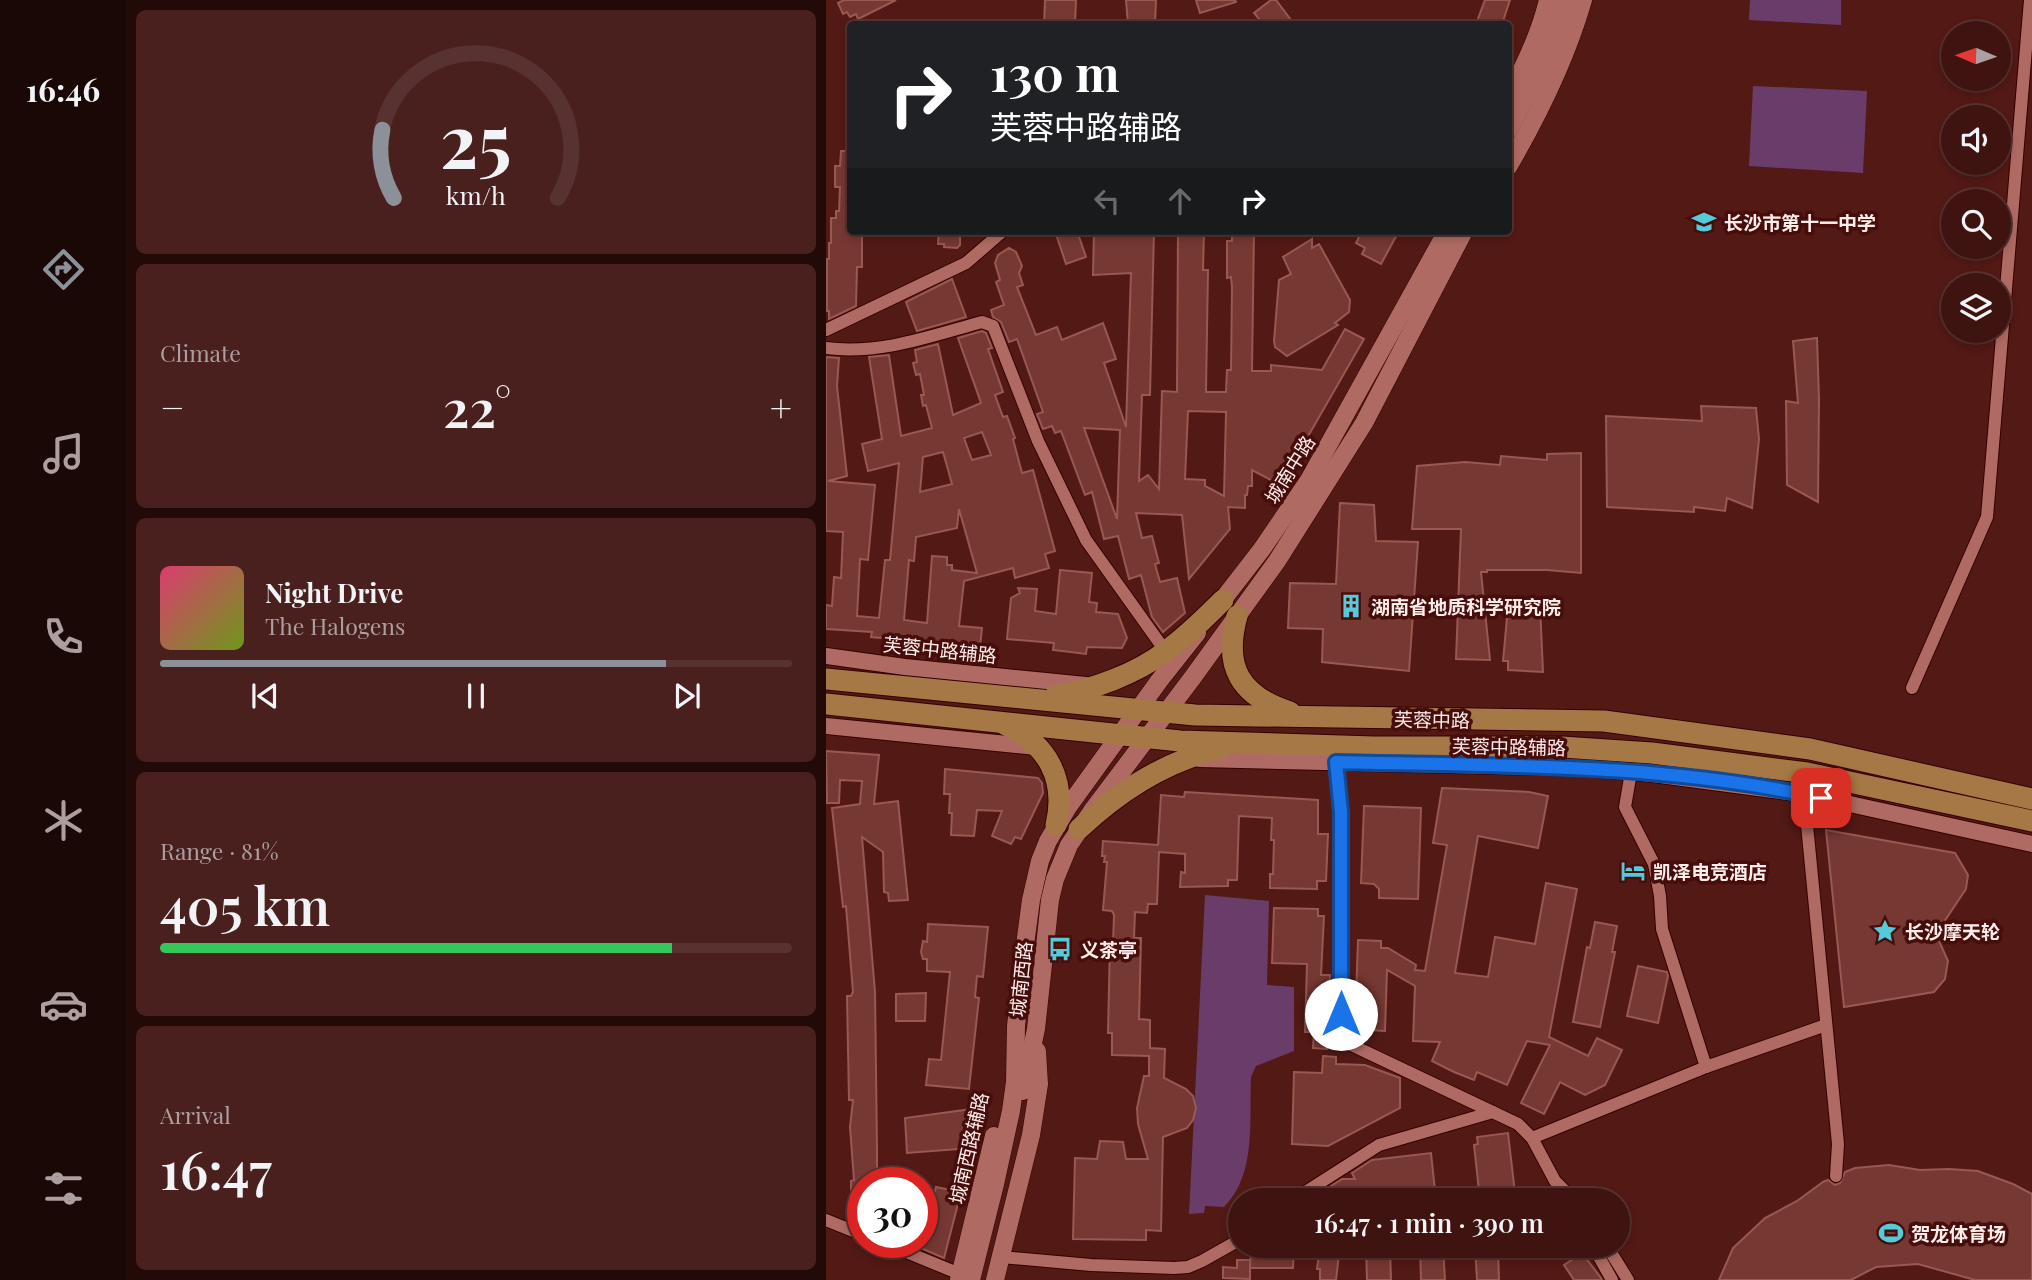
<!DOCTYPE html>
<html lang="en">
<head>
<meta charset="utf-8">
<style>
  body { margin:0; font-family:"Playfair Display","Noto Sans SC",serif; background:#49201e; color:#f1f3f6; height:100vh; display:flex; flex-direction:column; font-size:26px; white-space:nowrap }
  * { box-sizing:border-box; margin:0 }
  p { font-size:23px; color:#ad9e9f }
  .icon { flex:none; width:38px; height:38px; fill:none; stroke:currentColor; stroke-width:2; stroke-linecap:round; stroke-linejoin:round }
  .map { position:relative; flex:1; overflow:hidden }
  .side { display:flex; flex-direction:column; gap:10px; padding:10px; background:#220a09; width:700px }
  .side>* { flex:none }
  .hud { position:absolute; left:21px; top:21px; width:665px; height:214px; border-radius:7px; box-shadow:0 4px 10px #0003,0 0 0 2px #573230; background:#202124; color:#fff; overflow:hidden }
  .needle { width:46px; rotate:272deg }
  .fabs { position:absolute; left:1115px; top:21px; display:grid; gap:14px }
  .fabs a { display:grid; place-items:center; width:70px; height:70px; border-radius:50%; background:#3e1310; box-shadow:0 4px 10px #0003,0 0 0 2px #573230; font-size:35px }
  .speed { position:absolute; left:21px; top:1167px; display:flex; gap:14px; font-size:35px; font-weight:700; text-align:center }
  .speed>* { display:grid; place-content:center; width:91px; height:91px; border-radius:50%; background:#3e1310; box-shadow:0 4px 10px #0003,0 0 0 2px #573230; line-height:1 }
  .speed .limit { border:10px solid #d22; background:#fff; color:#111 }
  .pin { position:absolute; display:grid; place-items:center; width:60px; height:60px; color:#fff; margin:-30px; border-radius:14px; box-shadow:0 4px 10px #0006 }
  .me { position:absolute; width:77px; margin:-38px; rotate:0deg; stroke-linejoin:round; filter:drop-shadow(0 0 5px #0008) }
  .turn { display:flex; align-items:center; gap:24px; height:147px; padding:0 28px; font-size:32px }
  .turn .icon { width:91px; height:91px; stroke-width:2.5 }
  .turn b { display:block; font-size:49px; line-height:60px }
  .lanes { display:flex; align-items:center; height:66px; padding:0 28px; background:#0003; justify-content:center; gap:35px; direction:ltr }
  .lanes .off { opacity:.35 }
  .big { font-size:52px; font-weight:600; line-height:1.1 }
  .side .widget { flex:1; display:flex; flex-direction:column; justify-content:center; gap:10px; min-width:0; padding:0 24px; border-radius:10px; background:#49201e }
  .side .dial { align-items:center; gap:0 }
  .dial svg { height:182px; overflow:visible; fill:none; stroke:#573230; stroke-width:7; stroke-linecap:round; text-anchor:middle }
  .dial text { fill:#f1f3f6; stroke:none }
  .song { display:flex; align-items:center; gap:21px }
  .cover { width:84px; height:84px; border-radius:10px; background:linear-gradient(135deg,hsl(340 70% 55%),hsl(80 70% 35%)) }
  .played { height:7px; border-radius:4px; background:linear-gradient(90deg,#8c9099 80%,#573230 80%) }
  .keys { display:flex; justify-content:space-around; direction:ltr }
  .heat { display:flex; justify-content:space-between; align-items:center; font-size:38px; direction:ltr }
  .charge { height:10px; border-radius:5px; background:linear-gradient(90deg,#34c759 81%,#573230 0) }
  .trip { position:absolute; left:402px; top:1188px; width:402px; height:70px; border-radius:35px; background:#3e1310; box-shadow:0 4px 10px #0003,0 0 0 2px #573230; font-weight:600; line-height:70px; text-align:center }
  main { display:flex; flex:1; min-height:0 }
  .menu { display:flex; flex-direction:column; width:126px; justify-content:space-around; align-items:center; background:#190806; color:#ad9e9f }
  .menu .icon { width:49px; height:49px }
  .menu .active { color:#8c9099 }
  .menu b { font-size:32px; color:#f1f3f6 }
  .map>svg:first-child { display:block }
  .green { fill:#6a3c6a }
  .building { fill:#763832; stroke:#995851; stroke-width:2; fill-rule:evenodd }
  .lines { fill:none; stroke-linecap:round; stroke-linejoin:round }
  .minor-casing { stroke:#360001; stroke-width:14 }
  .tertiary-casing { stroke:#360001; stroke-width:18 }
  .secondary-casing { stroke:#360001; stroke-width:19 }
  .primary-casing { stroke:#360001; stroke-width:23 }
  .minor { stroke:#af6b63; stroke-width:12 }
  .tertiary { stroke:#af6b63; stroke-width:16 }
  .secondary { stroke:#af6b63; stroke-width:18 }
  .primary { stroke:#a57845; stroke-width:21 }
  .route-casing { stroke:#114b97; stroke-width:18 }
  .route { stroke:#1a73e8; stroke-width:12 }
  .labels { text-anchor:middle; dominant-baseline:central; stroke-width:7; stroke-linejoin:round; paint-order:stroke }
  .poi-label { font-size:19px; font-weight:bold; fill:#fdedeb; stroke:#470d0b; text-anchor:start }
  .street-label { font-size:19px; fill:#fdedeb; stroke:#470d0b }
</style>
</head>
<body>
<main>
<nav class="menu">
<b>16:46</b>
<svg class="icon active" aria-label="directions" viewBox="0 0 24 24"><path d="M12 3l9 9-9 9-9-9zM9 14v-3h6M13 9l2 2-2 2"/></svg>
<svg class="icon" aria-label="music" viewBox="0 0 24 24"><path d="M9 18V5l10-2v13"/><circle cx="6" cy="18" r="3"/><circle cx="16" cy="16" r="3"/></svg>
<svg class="icon" aria-label="phone" viewBox="0 0 24 24"><path d="M5 4h4l2 5-3 2q2 4 5 5l2-3 5 2v4C11 20 4 13 5 4z"/></svg>
<svg class="icon" aria-label="climate" viewBox="0 0 24 24"><path d="M12 3v18M4 7l16 10M4 17L20 7"/></svg>
<svg class="icon" aria-label="car" viewBox="0 0 24 24"><path d="M5 17H2v-5l4-1 3-4h7l3 4 3 1v5h-3M9 17h6M6 11h13"/><circle cx="7" cy="17" r="2"/><circle cx="17" cy="17" r="2"/></svg>
<svg class="icon" aria-label="filters" viewBox="0 0 24 24"><path d="M4 7h16M4 17h16"/><circle cx="9" cy="7" r="2"/><circle cx="15" cy="17" r="2"/></svg>
</nav>
<section class="side">
<div class="widget dial"><svg viewBox="0 0 100 80">
<path d="M14 69A42 42 0 1 1 86 69"/>
<path d="M14 69A42 42 0 0 1 9 39" stroke="#8c9099"/>
<text x="50" y="56" font-size="32" font-weight="700">25</text>
<text x="50" y="72" font-size="11">km/h</text>
</svg></div>
<div class="widget"><p>Climate</p>
<div class="heat"><a>−</a><b class="big">22°</b><a>+</a></div>
</div>
<div class="widget">
<div class="song"><i class="cover"></i><div><b>Night Drive</b><p>The Halogens</p></div></div>
<div class="played"></div>
<div class="keys"><svg class="icon" aria-label="previous" viewBox="0 0 24 24"><path d="M18 5L8 12l10 7zM5 5v14"/></svg><svg class="icon" aria-label="pause" viewBox="0 0 24 24"><path d="M8 5v14M16 5v14"/></svg><svg class="icon" aria-label="next" viewBox="0 0 24 24"><path d="M6 5l10 7-10 7zM19 5v14"/></svg></div>
</div>
<div class="widget"><p>Range · 81%</p><b class="big">405 km</b><div class="charge"></div></div>
<div class="widget"><p>Arrival</p><b class="big">16:47</b></div>
</section>
<div class="map">
<svg width="1206" height="1280" viewBox="0 0 1206 1280">
  <rect width="100%" height="100%" fill="#531915"/>
  <g class="green">
    <path d="M924,0H1015V25L923,20Z"/>
    <path d="M927,86L1041,91L1037,173L923,166Z"/>
    <path d="M379,895L443,901L441,985L468,987V1051L430,1066L425,1077C423,1120 431,1174 398,1207L379,1206L378,1213L363,1214Z"/>
  </g>
  <g class="building">
    <path d="M18,0H70L32,19L30,14L24,17L21,12L17,14L12,3Z"/>
    <path d="M219,0H250L249,24H218Z"/>
    <path d="M300,0H330L329,24H302Z"/>
    <path d="M370,0H409L410,2L374,13Z"/>
    <path d="M445,0H450L465,20L459,24H437L428,13Z"/>
    <path d="M659,0H684L676,24H650Z"/>
    <path d="M15,151H24V231H36V267H31L30,306L3,319V311H1V259H3V243H5V218H10V211H13L14,187H9V166H14Z"/>
    <path d="M113,231H134V245L131,248L118,247V244H112Z"/>
    <path d="M229,231H251L260,257L240,264Z"/>
    <path d="M268,231H328L324,395H316L313,481L322,475L333,489L336,391L351,392L352,231H378L377,270H382L380,392H400L401,370H405L406,287L405,277L401,278V241H406V231H428L426,371H445V365L496,370L519,329L538,339L454,485L426,470V486H422L421,495H419V508L402,507L404,529L363,579L356,515L310,513L316,538L326,536L333,563L329,564L334,582L351,578L359,613L337,632L326,617L315,575L303,579L292,536L278,539L266,492L259,495L235,431L229,433L226,426L217,429L211,414L217,412L191,339L183,342L175,322L167,317L165,310L178,305L170,282L174,280L169,263L172,255L183,248L190,252L196,266L193,273L197,285L191,287L210,335L231,327L236,340L277,323L290,359L278,363L300,427L305,273L267,275ZM362,411L400,412L398,496L379,486V480L359,479ZM258,428L294,430L291,519L274,472Z"/>
    <path d="M536,231H573L555,264L536,254L539,248L530,243Z"/>
    <path d="M486,239V248L493,244L524,300L523,312L509,323L512,325L461,356L449,347L448,341L453,280L465,274L457,257Z"/>
    <path d="M126,279L140,317L91,331L80,302Z"/>
    <path d="M156,331L160,333L166,348L162,349L177,392L169,395L177,417L181,416L189,438L187,439L196,473L207,470L229,551L219,554L223,568L189,578L187,568L138,581L133,626L156,628L154,647L45,637L46,632L0,629V605L6,606L8,577L15,578L17,532L0,531V357L13,358L11,386L21,476L2,481L49,485L42,560L34,559L31,616L53,618L59,560H64L73,463L42,471L36,444L56,439L43,357L63,355L75,436L106,428L100,405L97,406L95,395H98L94,374L90,375L87,363L91,362L89,350L112,344L127,415L155,403L132,338ZM156,432L165,455L146,460L138,438ZM117,452L126,484L94,492L97,457ZM133,509L151,573L126,570V565H121V557L106,556L101,623L78,620L83,560L88,561L90,537L131,528Z"/>
    <path d="M991,338L993,399L992,502L961,485L960,401L972,403L967,341Z"/>
    <path d="M875,406L930,408L933,439L926,508L901,498L899,511L868,507V512L781,507L780,416L876,421Z"/>
    <path d="M755,453V573L721,570H661V572H655L664,660L630,659L635,529H586L591,466L639,462L674,465L675,456L721,460V454Z"/>
    <path d="M514,503L548,505L550,541L592,542L583,671L496,662L497,629L462,628L464,583L510,584Z"/>
    <path d="M234,570L266,573L263,602L271,603L270,612L292,614L301,638L296,648L261,647L260,654L227,650L228,643L181,639L185,598L194,593L192,588L211,589L209,611L230,614Z"/>
    <path d="M714,605L717,672L682,670V661H677L682,607Z"/>
    <path d="M0,751L53,755L48,804L72,801L82,900L63,901L62,893L58,892L57,852L36,837L49,992L51,1150V1182L37,1183V1193H25V1181L28,1180L24,1127L27,1100H23L21,996H25L27,992L20,906L17,907L6,808L34,804L36,781L14,780L13,803H1Z"/>
    <path d="M119,769L212,778L216,783L217,793L195,839L189,837L185,844L166,836L176,811L151,810L148,836L125,835L126,813H123L124,794H118Z"/>
    <path d="M616,788L703,792L722,796L712,848L652,836L629,973L662,977L669,937L709,944L720,883L751,889L723,1037L762,1056L771,1038L796,1050L779,1085L759,1095L734,1082L718,1114L695,1103L724,1045L701,1041L681,1085L651,1072L648,1080L628,1072L606,1061L614,1042L587,1041L589,986L561,970L559,1031L542,1030V1025L529,1024L532,940L555,941V948H562L590,965L589,970L599,971L621,845L607,843Z"/>
    <path d="M359,792L492,800V834H502L500,881H491V889L444,888V874H447L448,840H445L446,818L413,816L411,880H402V886L354,887L355,872L359,873V854L333,852L331,904H322L321,913L309,912L308,938H315L313,1019L324,1020V1048L339,1049L338,1078L360,1089L367,1096L370,1108L367,1120L361,1128L337,1137L335,1231L320,1230V1240L247,1239L249,1158L271,1159L274,1141L297,1142L300,1159H322L312,1124L311,1108L318,1076H323V1056L286,1055V1033H282L284,943H287L288,915L286,911L277,910L281,862H278L279,856H276L277,841L332,845L335,795L358,797Z"/>
    <path d="M538,806L595,808L592,899L553,898V889L548,884L535,883Z"/>
    <path d="M1000,830L1129,853L1142,875L1140,889L1118,922L1113,941L1122,961L1119,979L1108,992L1018,1007Z"/>
    <path d="M448,908L492,909V916H498L495,975H504L501,1049L487,1048L488,1032H479L481,964L446,963Z"/>
    <path d="M769,922L791,926L786,952H789L774,1027L747,1022L761,947L764,948Z"/>
    <path d="M102,924L162,927L157,977L151,976L149,997L153,998L143,1089L100,1085L103,1059L115,1060L124,972L101,971V959H97L95,952L97,941L101,942Z"/>
    <path d="M812,966L841,972L842,976L832,1023L801,1016Z"/>
    <path d="M100,993L99,1021H70V994Z"/>
    <path d="M497,1056L510,1057V1064L539,1065L574,1078V1108L502,1146L466,1144L468,1072L496,1073Z"/>
    <path d="M146,1109L147,1160L132,1159V1149L81,1153L79,1118Z"/>
    <path d="M682,1133L689,1193L720,1190L721,1200H654L648,1145L652,1144L651,1137Z"/>
    <path d="M605,1153L610,1200H551L549,1187L529,1198V1200H506L505,1186L516,1179H529L526,1173L546,1160Z"/>
    <path d="M1063,1165L1094,1170L1123,1169L1152,1171L1187,1184L1206,1194V1280H1149L1092,1264L1050,1267L1025,1280H893L907,1248L939,1218L971,1201L997,1182L1002,1180L1009,1185L1014,1183L1019,1172L1029,1168Z"/>
    <path d="M110,1187L135,1192L118,1258L97,1249Z"/>
    <path d="M439,1246H468L467,1268H424L425,1247Z"/>
    <path d="M494,1246H514L510,1280H494V1269H491Z"/>
    <path d="M540,1246H564L565,1280H541Z"/>
    <path d="M594,1246H617L619,1280H595Z"/>
    <path d="M649,1246H672L673,1280H651Z"/>
    <path d="M756,1253L775,1278L776,1280H748L738,1265Z"/>
    <path d="M411,1260H424V1279L397,1278V1267L411,1268Z"/>
  </g>
  <g class="lines">
    <g class="minor-casing">
      <g id="minor">
        <path d="M0,330L140,263L177,231"/>
        <path d="M0,348C54,355 105,336 156,322L167,326L212,441L260,540L340,652"/>
        <path d="M1086,688L1161,517L1204,0"/>
        <path d="M510,753L515,812V1040L692,1124L706,1138L729,1181L748,1200"/>
        <path d="M978,794L1012,1144L1010,1176"/>
        <path d="M880,1067L1000,1025"/>
        <path d="M706,1138L880,1067L836,929L834,896L828,864L799,807L805,772"/>
        <path d="M467,1200L553,1145L667,1112"/>
        <path d="M0,1220L37,1235"/>
        <path d="M56,1242L134,1274"/>
        <path d="M767,1246L786,1280"/>
        <path d="M781,1246L802,1280"/>
        <path d="M175,1257L265,1265L348,1268L362,1267L376,1261L415,1239"/>
      </g>
    </g>
    <g class="tertiary-casing">
      <g id="tertiary">
        <path d="M0,656L79,667L260,685"/>
        <path d="M0,726L211,747"/>
        <path d="M373,759L757,768L827,774L978,794L1206,844"/>
      </g>
    </g>
    <g class="secondary-casing">
      <g id="secondary">
        <path d="M682,96C699,66 714,33 722,0"/>
        <path d="M682,131C705,88 727,47 739,0"/>
        <path d="M682,167C713,114 740,59 757,0"/>
        <path d="M388,611L436,549L483,480L621,231"/>
        <path d="M197,1091L210,1029L224,900L229,879L243,845L266,811L367,677L451,561L538,423L638,231"/>
        <path d="M133,1280L168,1136"/>
        <path d="M145,1280L169,1184L185,1111L189,1082L190,1026L199,945L205,900L214,861L222,841L242,807L333,681L371,633"/>
        <path d="M169,1280L205,1135L213,1084L211,1051"/>
      </g>
    </g>
    <g class="primary-casing">
      <g id="primary">
        <path d="M411,616C397,667 414,696 464,712"/>
        <path d="M0,679L369,715L778,721L984,749L1206,799"/>
        <path d="M229,696C266,690 310,674 340,651C361,636 379,618 397,600"/>
        <path d="M0,704L354,741L548,747H736L826,753L981,773L1206,821"/>
        <path d="M178,724C221,743 241,779 230,825"/>
        <path d="M253,829C293,791 340,761 395,748"/>
      </g>
    </g>
    <use href="#minor" class="minor"/>
    <use href="#tertiary" class="tertiary"/>
    <use href="#secondary" class="secondary"/>
    <use href="#primary" class="primary"/>
  </g>
  <g class="lines">
    <g class="route-casing">
      <path id="route" d="M515,1014V812L510,762C672,766 836,763 995,798"/>
    </g>
    <use href="#route" class="route"/>
  </g>
  <defs>
    <g id="school-bare" transform="scale(1.89)"><path d="M0-5L7-2L0 1L-7-2ZM-4 1L0 2.5L4 1V4Q0 6-4 4Z" fill="#53cbda" stroke="#470d0b" stroke-width="2.5" paint-order="stroke"/></g>
    <g id="building-bare" transform="scale(1.89)"><path d="M-4-6H4V6H1V3H-1V6H-4ZM-2.5-4.3h1.7v1.8h-1.7ZM.8-4.3h1.7v1.8H.8ZM-2.5-1h1.7V.8h-1.7ZM.8-1h1.7V.8H.8Z" fill="#53cbda" stroke="#470d0b" stroke-width="2.5" paint-order="stroke"/></g>
    <g id="hotel-bare" transform="scale(1.89)"><path d="M-6-4.5h1.5V1H6V5H4.5V3h-9V5H-6ZM-4 0a1.8 1.8 0 1 1 3.6 0ZM.5 0V-2.5h3Q6-2.5 6 0Z" fill="#53cbda" stroke="#470d0b" stroke-width="2.5" paint-order="stroke"/></g>
    <g id="sight-bare" transform="scale(1.89)"><path d="M0-6L1.8-2.2L6-1.7L2.9 1.2L3.7 5.4L0 3.3L-3.7 5.4L-2.9 1.2L-6-1.7L-1.8-2.2Z" fill="#53cbda" stroke="#470d0b" stroke-width="2.5" paint-order="stroke"/></g>
    <g id="bus-bare" transform="scale(1.89)"><path d="M-5-6H5V4H4V6H2V4H-2V6H-4V4H-5ZM-3.5-4V0h7V-4ZM-3.5 1.2v1.5H-2V1.2ZM2 1.2v1.5H3.5V1.2Z" fill="#53cbda" stroke="#470d0b" stroke-width="2.5" paint-order="stroke"/></g>
    <g id="stadium-bare" transform="scale(1.89)"><path d="M0-5a6.5 5 0 1 0 0 10a6.5 5 0 1 0 0-10ZM-3.5-1.8h7v3.6h-7Z" fill="#53cbda" stroke="#470d0b" stroke-width="2.5" paint-order="stroke"/></g>
  </defs>
  <g fill-rule="evenodd">
    <use href="#school-bare" x="878" y="222"/>
    <use href="#building-bare" x="525" y="606"/>
    <use href="#hotel-bare" x="807" y="871"/>
    <use href="#sight-bare" x="1059" y="931"/>
    <use href="#bus-bare" x="234" y="949"/>
    <use href="#stadium-bare" x="1065" y="1233"/>
  </g>
  <g class="labels">
    <g class="poi-label">
      <text x="898" y="222">长沙市第十一中学</text>
      <text x="545" y="606">湖南省地质科学研究院</text>
      <text x="827" y="871">凯泽电竞酒店</text>
      <text x="1079" y="931">长沙摩天轮</text>
      <text x="254" y="949">义茶亭</text>
      <text x="1085" y="1233">贺龙体育场</text>
    </g>
    <g class="street-label">
      <text transform="translate(463 469) rotate(-58)">城南中路</text>
      <text transform="translate(114 649) rotate(6)">芙蓉中路辅路</text>
      <text transform="translate(606 719) rotate(1)">芙蓉中路</text>
      <text transform="translate(683 746) rotate(1)">芙蓉中路辅路</text>
      <text transform="translate(194 979) rotate(-84)">城南西路</text>
      <text transform="translate(142 1148) rotate(-77)">城南西路辅路</text>
    </g>
  </g>
</svg>
<div class="fabs">
<a><svg class="needle" viewBox="-14 -14 28 28"><path d="M0-13l5 13h-10z" fill="#e53935"/><path d="M0 13l5-13h-10z" fill="#ad9e9f"/></svg></a>
<a><svg class="icon" aria-label="sound" viewBox="0 0 24 24"><path d="M4 9h4l5-4v14l-5-4H4zM17 9q2 3 0 6"/></svg></a>
<a><svg class="icon" aria-label="search" viewBox="0 0 24 24"><circle cx="10" cy="10" r="6"/><path d="M15 15l6 6"/></svg></a>
<a><svg class="icon" aria-label="layers" viewBox="0 0 24 24"><path d="M12 4l9 5-9 5-9-5zM3 14l9 5 9-5"/></svg></a>
</div>
<div class="speed"><div class="limit">30</div></div>
<div class="pin" style="left:995px;top:798px;background:#d93025"><svg class="icon" aria-label="arrive" viewBox="0 0 24 24"><path d="M6 21V4h12l-3 4 3 4H6"/></svg></div>
<svg class="me" style="left:515px;top:1014px" viewBox="-20 -20 40 40"><circle r="19" fill="#fff"/><path d="M0-13L10 11 0 6-10 11z" fill="#1a73e8"/></svg>
<div class="trip">16:47 · 1 min · 390 m</div>
<div class="hud">
<div class="turn"><svg class="icon" aria-label="right" viewBox="0 0 24 24"><path d="M7 20v-9h11M14 6l5 5-5 5"/></svg><div><b>130 m</b>芙蓉中路辅路</div></div>
<div class="lanes"><svg class="icon off" aria-label="left" viewBox="0 0 24 24"><path d="M17 20v-9H6M10 6l-5 5 5 5"/></svg><svg class="icon off" aria-label="ahead" viewBox="0 0 24 24"><path d="M12 20V5M6 11l6-6 6 6"/></svg><svg class="icon" aria-label="right" viewBox="0 0 24 24"><path d="M7 20v-9h11M14 6l5 5-5 5"/></svg></div>
</div>
</div>
</main>
</body>
</html>
